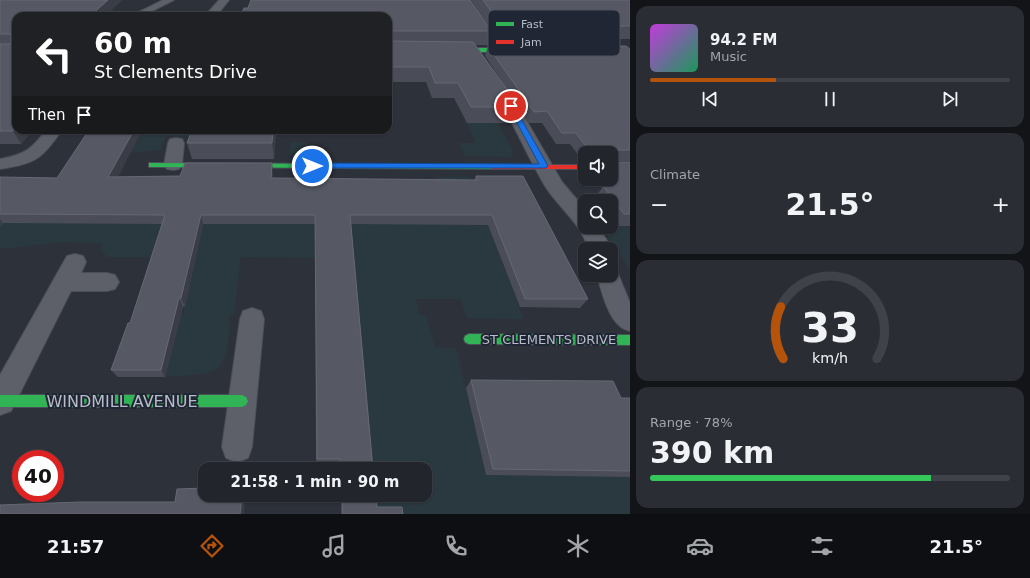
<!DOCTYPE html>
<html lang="en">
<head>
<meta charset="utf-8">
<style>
  body { margin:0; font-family:"DejaVu Sans",sans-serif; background:#2a2d34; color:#f1f3f6; height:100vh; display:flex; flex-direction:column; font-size:15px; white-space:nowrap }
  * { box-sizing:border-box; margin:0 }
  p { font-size:13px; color:#a2a5a9 }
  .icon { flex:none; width:22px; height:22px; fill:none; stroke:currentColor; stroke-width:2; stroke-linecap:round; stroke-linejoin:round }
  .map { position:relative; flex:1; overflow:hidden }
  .side { display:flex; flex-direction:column; gap:6px; padding:6px; background:#131418; width:400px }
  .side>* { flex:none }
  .banner { position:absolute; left:12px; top:12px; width:380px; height:122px; border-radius:12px; box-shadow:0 1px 3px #0004,0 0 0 1px #3f4248; background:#202124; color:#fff; overflow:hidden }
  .controls { position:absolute; left:578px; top:146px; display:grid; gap:8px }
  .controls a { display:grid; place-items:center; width:40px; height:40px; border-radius:8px; background:#22252c; box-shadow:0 1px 3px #0004,0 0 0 1px #3f4248; font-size:20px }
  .speed { position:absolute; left:12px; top:450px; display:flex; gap:8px; font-size:20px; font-weight:700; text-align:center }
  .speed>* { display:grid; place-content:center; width:52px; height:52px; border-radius:50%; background:#22252c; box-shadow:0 1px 3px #0004,0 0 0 1px #3f4248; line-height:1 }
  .speed .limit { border:6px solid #d22; background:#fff; color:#111 }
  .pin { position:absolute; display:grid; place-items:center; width:34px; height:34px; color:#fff; margin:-17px; border:2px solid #fff; border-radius:50%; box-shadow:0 1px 4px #0007 }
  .me { position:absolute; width:44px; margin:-22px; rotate:90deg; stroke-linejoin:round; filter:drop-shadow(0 0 3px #0008) }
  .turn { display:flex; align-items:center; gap:14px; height:84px; padding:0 16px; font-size:18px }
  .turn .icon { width:52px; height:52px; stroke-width:2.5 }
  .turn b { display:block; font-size:28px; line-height:34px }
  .then { display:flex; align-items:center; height:38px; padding:0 16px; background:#0003; gap:8px; font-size:15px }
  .big { font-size:30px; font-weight:700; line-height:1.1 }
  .side .widget { flex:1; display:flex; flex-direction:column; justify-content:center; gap:6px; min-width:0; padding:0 14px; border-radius:12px; background:#2a2d34 }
  .side .dial { align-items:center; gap:0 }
  .dial svg { height:104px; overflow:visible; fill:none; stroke:#3f4248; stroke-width:7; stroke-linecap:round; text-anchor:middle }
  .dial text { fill:#f1f3f6; stroke:none }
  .song { display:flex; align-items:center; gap:12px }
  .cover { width:48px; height:48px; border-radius:6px; background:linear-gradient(135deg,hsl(290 70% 55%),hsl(150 70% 35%)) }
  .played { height:4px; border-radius:2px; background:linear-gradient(90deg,#b45309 35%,#3f4248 35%) }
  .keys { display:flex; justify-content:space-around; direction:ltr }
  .heat { display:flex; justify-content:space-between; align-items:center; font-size:22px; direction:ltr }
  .charge { height:6px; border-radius:3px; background:linear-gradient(90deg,#34c759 78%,#3f4248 0) }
  .trip { position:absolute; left:198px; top:462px; width:234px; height:40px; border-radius:12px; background:#22252c; box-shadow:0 1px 3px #0004,0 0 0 1px #3f4248; font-weight:700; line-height:40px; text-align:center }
  .tab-bar { display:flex; height:64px; justify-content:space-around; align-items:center; background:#0e0f12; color:#a2a5a9 }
  .tab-bar .icon { width:28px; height:28px }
  .tab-bar .selected { color:#b45309 }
  .tab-bar b { font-size:18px; color:#f1f3f6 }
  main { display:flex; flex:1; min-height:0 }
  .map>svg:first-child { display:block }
  .green { fill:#2a393f }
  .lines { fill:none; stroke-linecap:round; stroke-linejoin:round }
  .lane-casing { stroke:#4b4e56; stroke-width:2 }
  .street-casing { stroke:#4b4e56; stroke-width:2 }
  .fast-casing { stroke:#4b4e56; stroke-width:2 }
  .jam-casing { stroke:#4b4e56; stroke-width:2 }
  .lane { fill:#5d6068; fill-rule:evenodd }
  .street { fill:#5d6068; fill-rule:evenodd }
  .fast { fill:#30b455; fill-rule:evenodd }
  .jam { fill:#e5322d; fill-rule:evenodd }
  .wall { fill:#4a4d57 }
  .shaded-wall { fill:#3a3d46 }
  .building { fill:#565963; stroke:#656973 }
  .route { fill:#1a73e8; stroke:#114b97 }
  .labels { text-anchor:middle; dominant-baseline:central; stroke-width:4; stroke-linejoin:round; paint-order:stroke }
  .street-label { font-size:13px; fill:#b8bcc9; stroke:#202634 }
  .near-street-label { font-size:16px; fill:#b8bcc9; stroke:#202634 }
  .key { fill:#202634; stroke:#4e5361; stroke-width:1 }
  .key-label { font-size:11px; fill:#b8bcc9 }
</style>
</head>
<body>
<main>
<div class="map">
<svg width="630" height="514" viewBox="0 0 630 514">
  <rect width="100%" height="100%" fill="#2d313a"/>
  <g class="green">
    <path d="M467,123H498L514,153L511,157L465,156L459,143H475Z"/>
    <path d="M142,130H201L199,137L166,136L160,150L130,153Z"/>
    <rect x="290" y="142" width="20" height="12"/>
    <path d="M437,177H470L524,319L467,318L460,299H416L419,315H426L435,348H456L486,474L630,476V514H399L370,511L380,495H425V469H347L343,258L241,257L234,314L230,315C229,330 230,353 220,366C212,376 178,376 165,377L181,315H183L193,271L169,257H108L101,250L103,243L62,242L0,249V223H52L68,198L452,224Z"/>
    <path d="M611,225L630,226V270L602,227H611Z"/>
  </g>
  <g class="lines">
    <g class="lane-casing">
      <g id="lane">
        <path d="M163,0H174L142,16H131Z"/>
        <path d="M461,0H469L502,50L501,52H493Z"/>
      </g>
    </g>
    <g class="street-casing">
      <g id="street">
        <path d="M219,0H229L216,16H205Z"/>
        <path d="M499,84L504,85L518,106L562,182L585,209V227H598L608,242L610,249H588C582,224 558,207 545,186C526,154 512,119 492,88L494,85Z"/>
        <path d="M46,130H62C42,159 35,164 0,169V159C24,155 32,149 46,130Z"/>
        <path d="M176,138L182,139L184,143L182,165L179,169L173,170L167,169L164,165L168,143L170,139Z"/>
        <path d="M75,254L83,256L86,262L81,273H107L115,275L119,282L115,289L107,291H71L11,411L0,415V375L67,256Z"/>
        <path d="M611,267L616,269L630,303V331C627,330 623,329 621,327C608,318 601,290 597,275H611Z"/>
        <path d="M252,308L261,311L264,319L252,447L248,458L237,462L226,458L222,447L240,319L243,311Z"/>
      </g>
    </g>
    <g class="fast-casing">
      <g id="fast">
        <path d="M388,48H517L520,50L517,52H388Z"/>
        <path d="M149,163L495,165L499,167L495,169L152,167H149Z"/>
        <path d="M469,334L630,335V345L469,344L465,342L464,339L465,336Z"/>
        <path d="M0,395H242L246,397L248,401L246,405L242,407H0Z"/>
      </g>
    </g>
    <g class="jam-casing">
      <rect id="jam" x="492" y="165" width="93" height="4"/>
    </g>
    <use href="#lane" class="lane"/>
    <use href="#street" class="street"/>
    <use href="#fast" class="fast"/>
    <use href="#jam" class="jam"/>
  </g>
  <g class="wall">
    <path d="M0,0H122L105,16H16V130H33L21,144H0Z"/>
    <path d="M251,0H470L491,31L487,45H476L508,91L517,107L511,123H467L454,98H432L426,82H388V16H241L244,8H248Z"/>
    <path d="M471,0H630V39H612L608,45H500Z"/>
    <path d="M488,46L630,49V161H618V162H630V226H615L611,220V201H598L595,197L602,188L595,179H611V153H585V161L582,160L570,144H556L542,123H529L485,56Z"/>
    <path d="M89,130H142L117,177L180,176L273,172L272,178L474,180L476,176L588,299L580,308L520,307L488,225L351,224L373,469H340L339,464H316L315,224H203L185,307H183L165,377H118L111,370L130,323L162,224L3,223L0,227V177L57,178Z"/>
    <path d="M192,130H276L274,159H192L187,143Z"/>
    <path d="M471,380L621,398H630V477L486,475L466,388Z"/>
    <path d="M341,495H376L377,507L403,514H341Z"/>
  </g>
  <g class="shaded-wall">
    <path d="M108,0H122L105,16H90Z"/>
    <path d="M16,128V130H33L21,144L13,131Z"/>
    <path d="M134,130H142L113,187L108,177Z"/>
    <path d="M273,130H276L274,159L272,143Z"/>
    <path d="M272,163L273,172L272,187L271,178Z"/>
    <path d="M201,215L203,224L185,307L181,298Z"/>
    <path d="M0,219L3,223L0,227Z"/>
    <path d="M179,298L183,307L165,377L161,370Z"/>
    <path d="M242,495H245L244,514H240Z"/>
  </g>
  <g class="building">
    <path d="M0,0H108L90,16H16V128L13,131H0V44H11V34H0Z"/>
    <path d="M251,0H470L491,31H390L388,32V40L390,41L473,42L508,91L517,107H471L458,83H435L429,67H388V16H241L244,8H248Z"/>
    <path d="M483,0H630V26H609L616,32L505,31Z"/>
    <path d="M488,46H626L630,49V150H617L618,162H630V214H624L603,186L616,185L611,179V153H593V150L588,149L576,133H562L547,111L534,112Z"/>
    <path d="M89,130H134L108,177L180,176L185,163H272L271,178L477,180L476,176H523L588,299H525L492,215H350L373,469H341L340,459H317L315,215H201L181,298H179L161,370H111L128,323H130L165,215L0,214V177L57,178Z"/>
    <path d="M192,130H273L272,143H187Z"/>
    <path d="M471,380L613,381L621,398H630V471L493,469Z"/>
    <path d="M205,488V495H242L240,514H0V505L79,502H175L177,489Z"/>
    <path d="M342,495H376L377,507H402L403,514H343Z"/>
  </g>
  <path class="route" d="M509,105L514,106L548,166L546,168H312L308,166L312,163L539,164L508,106Z"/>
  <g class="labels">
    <g class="street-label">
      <text x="549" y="339">ST CLEMENTS DRIVE</text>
    </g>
    <g class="near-street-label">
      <text x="122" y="401">WINDMILL AVENUE</text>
    </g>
  </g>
  <rect x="488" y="10" width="132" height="46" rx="6" class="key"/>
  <rect x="496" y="22" width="18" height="4" fill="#30b455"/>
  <rect x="496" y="40" width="18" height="4" fill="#e5322d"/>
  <g class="key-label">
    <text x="521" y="28">Fast</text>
    <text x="521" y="46">Jam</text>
  </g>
</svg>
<div class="controls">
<a><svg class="icon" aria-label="sound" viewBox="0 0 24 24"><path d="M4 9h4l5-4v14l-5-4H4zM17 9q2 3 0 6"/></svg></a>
<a><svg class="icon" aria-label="search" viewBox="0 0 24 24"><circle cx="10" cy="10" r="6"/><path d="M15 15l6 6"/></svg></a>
<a><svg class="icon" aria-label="layers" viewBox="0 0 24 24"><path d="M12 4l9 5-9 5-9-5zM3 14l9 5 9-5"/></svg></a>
</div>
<div class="speed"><div class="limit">40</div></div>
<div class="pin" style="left:511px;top:106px;background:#d93025"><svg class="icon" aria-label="arrive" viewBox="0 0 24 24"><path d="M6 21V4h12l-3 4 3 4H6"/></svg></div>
<svg class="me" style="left:312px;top:166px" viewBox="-20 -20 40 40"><circle r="17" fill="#1a73e8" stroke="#fff" stroke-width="3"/><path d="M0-11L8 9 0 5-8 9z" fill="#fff"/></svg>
<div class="trip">21:58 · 1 min · 90 m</div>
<div class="banner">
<div class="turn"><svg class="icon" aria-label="left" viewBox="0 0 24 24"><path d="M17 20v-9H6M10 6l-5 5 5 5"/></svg><div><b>60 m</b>St Clements Drive</div></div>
<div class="then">Then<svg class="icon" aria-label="arrive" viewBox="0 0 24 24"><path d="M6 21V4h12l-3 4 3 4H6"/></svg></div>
</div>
</div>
<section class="side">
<div class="widget">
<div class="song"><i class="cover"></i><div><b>94.2 FM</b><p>Music</p></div></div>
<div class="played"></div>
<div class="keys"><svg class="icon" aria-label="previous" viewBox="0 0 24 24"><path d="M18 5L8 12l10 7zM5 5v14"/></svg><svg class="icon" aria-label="pause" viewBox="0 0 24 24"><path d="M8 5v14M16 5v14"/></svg><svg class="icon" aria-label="next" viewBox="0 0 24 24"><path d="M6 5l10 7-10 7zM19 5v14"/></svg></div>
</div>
<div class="widget"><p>Climate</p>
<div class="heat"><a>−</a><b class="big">21.5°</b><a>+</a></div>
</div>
<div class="widget dial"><svg viewBox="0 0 100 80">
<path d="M14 69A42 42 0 1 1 86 69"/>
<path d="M14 69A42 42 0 0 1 12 29" stroke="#b45309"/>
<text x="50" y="56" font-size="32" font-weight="700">33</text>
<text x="50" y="72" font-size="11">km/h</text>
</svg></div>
<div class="widget"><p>Range · 78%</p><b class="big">390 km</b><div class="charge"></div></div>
</section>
</main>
<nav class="tab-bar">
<b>21:57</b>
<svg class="icon selected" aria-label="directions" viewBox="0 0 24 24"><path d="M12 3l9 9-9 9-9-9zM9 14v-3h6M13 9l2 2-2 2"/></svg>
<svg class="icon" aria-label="music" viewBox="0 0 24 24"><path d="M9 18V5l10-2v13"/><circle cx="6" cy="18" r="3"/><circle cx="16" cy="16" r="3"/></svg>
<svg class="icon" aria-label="phone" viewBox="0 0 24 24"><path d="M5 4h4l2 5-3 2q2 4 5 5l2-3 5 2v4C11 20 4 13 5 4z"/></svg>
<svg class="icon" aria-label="climate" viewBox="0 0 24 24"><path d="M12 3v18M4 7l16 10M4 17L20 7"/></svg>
<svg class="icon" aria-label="car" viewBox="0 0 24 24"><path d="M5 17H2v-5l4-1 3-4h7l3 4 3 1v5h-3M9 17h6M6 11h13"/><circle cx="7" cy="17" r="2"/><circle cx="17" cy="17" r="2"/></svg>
<svg class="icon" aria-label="filters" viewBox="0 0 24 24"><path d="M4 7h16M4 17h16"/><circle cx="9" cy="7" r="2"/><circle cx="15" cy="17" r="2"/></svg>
<b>21.5°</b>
</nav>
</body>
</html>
